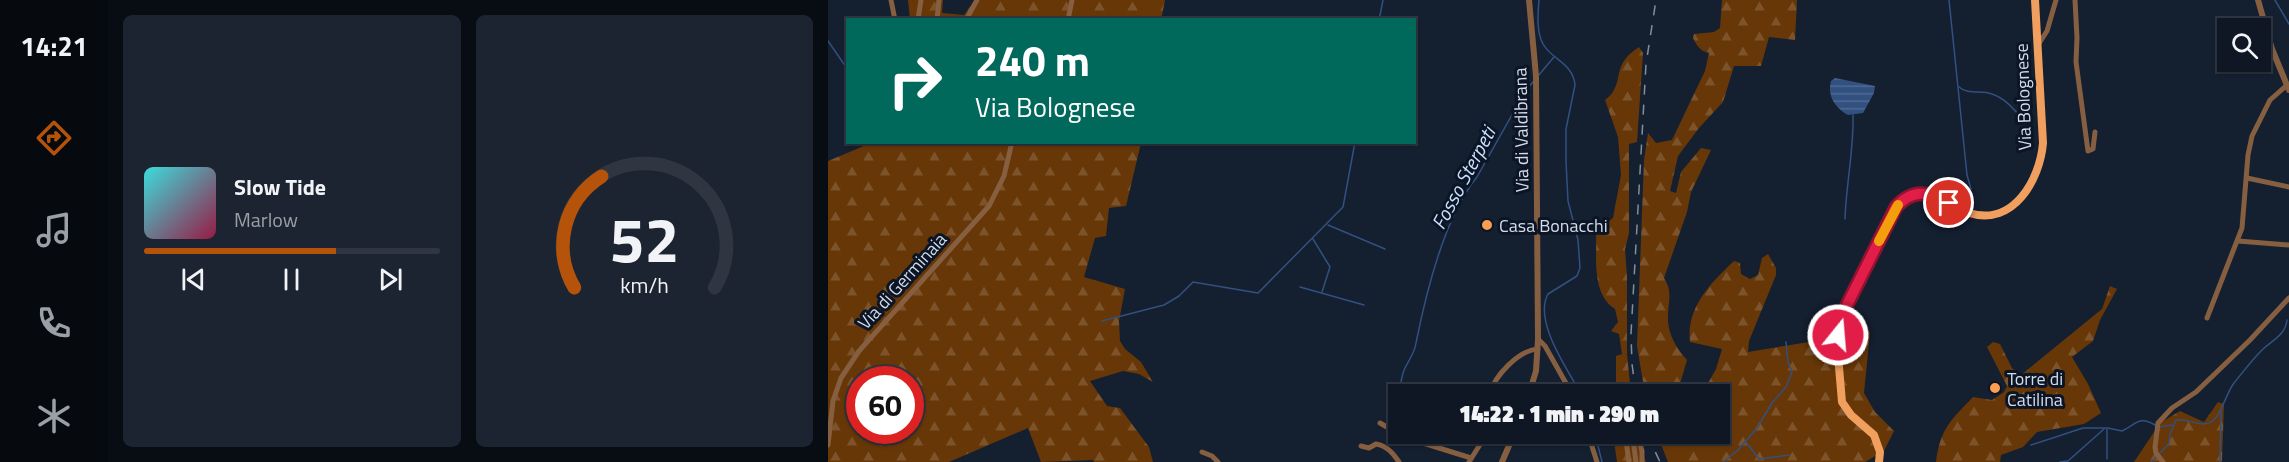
<!DOCTYPE html>
<html lang="it">
<head>
<meta charset="utf-8">
<style>
  body { margin:0; font-family:"Titillium Web",sans-serif; background:#1d2431; color:#f1f3f6; height:100vh; display:flex; flex-direction:column; font-size:22px; white-space:nowrap }
  * { box-sizing:border-box; margin:0 }
  p { font-size:20px; color:#9b9fa6 }
  .icon { flex:none; width:33px; height:33px; fill:none; stroke:currentColor; stroke-width:2; stroke-linecap:round; stroke-linejoin:round }
  .map { position:relative; flex:1; overflow:hidden }
  .sheet { display:flex; flex-direction:column; gap:15px; padding:15px; background:#080d14; width:720px }
  .sheet>* { flex:none }
  .banner { position:absolute; left:18px; top:18px; width:570px; height:126px; border-radius:0px; box-shadow:0 2px 4px #0004,0 0 0 2px #2f3641; background:#00695c; color:#fff; overflow:hidden }
  .controls { position:absolute; left:1389px; top:18px; display:grid; gap:12px }
  .controls a { display:grid; place-items:center; width:54px; height:54px; border-radius:0px; background:#0f1724; box-shadow:0 2px 4px #0004,0 0 0 2px #2f3641; font-size:30px }
  .speed { position:absolute; left:18px; top:366px; display:flex; gap:12px; font-size:30px; font-weight:700; text-align:center }
  .speed>* { display:grid; place-content:center; width:78px; height:78px; border-radius:50%; background:#0f1724; box-shadow:0 2px 4px #0004,0 0 0 2px #2f3641; line-height:1 }
  .speed .limit { border:9px solid #d22; background:#fff; color:#111 }
  .pin { position:absolute; display:grid; place-items:center; width:51px; height:51px; color:#fff; margin:-26px; border:3px solid #fff; border-radius:50%; box-shadow:0 2px 6px #0007 }
  .me { position:absolute; width:66px; margin:-33px; rotate:17deg; stroke-linejoin:round; filter:drop-shadow(0 0 4px #0008) }
  .turn { display:flex; align-items:center; gap:21px; height:126px; padding:0 30px; font-size:27px }
  .turn .icon { width:78px; height:78px; stroke-width:2.5 }
  .turn b { display:block; font-size:42px; line-height:51px }
  .sheet .tile { flex:1; display:flex; flex-direction:column; justify-content:center; gap:9px; min-width:0; padding:0 21px; border-radius:9px; background:#1d2431 }
  .sheet .dial { align-items:center; gap:0 }
  .dial svg { height:156px; overflow:visible; fill:none; stroke:#2f3641; stroke-width:7; stroke-linecap:round; text-anchor:middle }
  .dial text { fill:#f1f3f6; stroke:none }
  .song { display:flex; align-items:center; gap:18px }
  .cover { width:72px; height:72px; border-radius:9px; background:linear-gradient(135deg,hsl(180 70% 55%),hsl(340 70% 35%)) }
  .played { height:6px; border-radius:3px; background:linear-gradient(90deg,#b45309 65%,#2f3641 65%) }
  .keys { display:flex; justify-content:space-around; direction:ltr }
  .sheet .tiles { flex:1; display:grid; gap:15px; grid-template-columns:repeat(2,1fr) }
  .trip { position:absolute; left:560px; top:384px; width:342px; height:60px; border-radius:0px; background:#0f1724; box-shadow:0 2px 4px #0004,0 0 0 2px #2f3641; font-weight:800; line-height:60px; text-align:center }
  main { display:flex; flex:1; min-height:0 }
  .tab-bar { display:flex; flex-direction:column; width:108px; justify-content:space-around; align-items:center; background:#06090e; color:#9b9fa6 }
  .tab-bar .icon { width:42px; height:42px }
  .tab-bar .selected { color:#b45309 }
  .tab-bar b { font-size:27px; color:#f1f3f6 }
  .map>svg:first-child { display:block }
  .forest { fill:url(#forest-firs); fill-rule:evenodd }
  .water { fill:url(#water-rules) }
  .lines { fill:none; stroke-linecap:round; stroke-linejoin:round }
  .stream { stroke:#325080; stroke-width:1.5 }
  .minor { stroke:#865f41; stroke-width:5 }
  .tertiary { stroke:#865f41; stroke-width:6 }
  .primary { stroke:#f09f5e; stroke-width:8 }
  .rail { stroke:#848e9c; stroke-width:1.5; stroke-dasharray:10 10; stroke-linecap:butt }
  .route-casing { stroke:#92132f; stroke-width:15 }
  .route { stroke:#e11d48; stroke-width:10 }
  .slow { stroke:#f59e0b; stroke-width:10 }
  .poi-dot { fill:#fb9e50; stroke:#0b1526; stroke-width:2 }
  .labels { text-anchor:middle; dominant-baseline:central; stroke-width:6; stroke-linejoin:round; paint-order:stroke }
  .street-label { font-size:18px; fill:#d4dce8; stroke:#0b1526 }
  .poi-label { font-size:18px; fill:#d4dce8; stroke:#0b1526; text-anchor:start }
  .water-label { font-size:20px; font-style:italic; fill:#cce0ff; stroke:#0b1526 }
</style>
</head>
<body>
<main>
<nav class="tab-bar">
<b>14:21</b>
<svg class="icon selected" aria-label="directions" viewBox="0 0 24 24"><path d="M12 3l9 9-9 9-9-9zM9 14v-3h6M13 9l2 2-2 2"/></svg>
<svg class="icon" aria-label="music" viewBox="0 0 24 24"><path d="M9 18V5l10-2v13"/><circle cx="6" cy="18" r="3"/><circle cx="16" cy="16" r="3"/></svg>
<svg class="icon" aria-label="phone" viewBox="0 0 24 24"><path d="M5 4h4l2 5-3 2q2 4 5 5l2-3 5 2v4C11 20 4 13 5 4z"/></svg>
<svg class="icon" aria-label="climate" viewBox="0 0 24 24"><path d="M12 3v18M4 7l16 10M4 17L20 7"/></svg>
</nav>
<section class="sheet">
<div class="tiles">
<div class="tile">
<div class="song"><i class="cover"></i><div><b>Slow Tide</b><p>Marlow</p></div></div>
<div class="played"></div>
<div class="keys"><svg class="icon" aria-label="previous" viewBox="0 0 24 24"><path d="M18 5L8 12l10 7zM5 5v14"/></svg><svg class="icon" aria-label="pause" viewBox="0 0 24 24"><path d="M8 5v14M16 5v14"/></svg><svg class="icon" aria-label="next" viewBox="0 0 24 24"><path d="M6 5l10 7-10 7zM19 5v14"/></svg></div>
</div>
<div class="tile dial"><svg viewBox="0 0 100 80">
<path d="M14 69A42 42 0 1 1 86 69"/>
<path d="M14 69A42 42 0 0 1 28 12" stroke="#b45309"/>
<text x="50" y="56" font-size="32" font-weight="700">52</text>
<text x="50" y="72" font-size="11">km/h</text>
</svg></div>
</div>
</section>
<div class="map">
<svg width="1461" height="462" viewBox="0 0 1461 462">
  <defs>
    <pattern id="forest-firs" width="22" height="20" patternUnits="userSpaceOnUse" patternTransform="scale(1.5)"><rect width="22" height="20" fill="#673707"/><path d="M5 1l3.5 6h-7zM16 11l3.5 6h-7z" fill="#7c532b"/></pattern>
    <pattern id="water-rules" width="6" height="5" patternUnits="userSpaceOnUse" patternTransform="scale(1.5)"><rect width="6" height="5" fill="#325080"/><path d="M0 2.5h6" fill="none" stroke="#4f6992"/></pattern>
  </defs>
  <rect width="100%" height="100%" fill="#141f30"/>
  <g class="forest">
    <path d="M80,0H115L114,13L136,15L147,0H337L333,20L82,19Z"/>
    <path d="M894,0H969L967,40L941,37L933,66H906L895,102L871,128L850,156L842,191L848,193L853,172L873,148L883,150L863,192L859,212L836,278C846,294 839,304 840,321C841,336 849,349 859,360L849,394H817L809,346L816,160L820,133L828,143L844,140L877,71L881,53C872,51 869,46 865,38L866,34L886,32L892,28Z"/>
    <path d="M811,47L815,53L809,142L801,144V233L797,249L799,277V354L803,394H778L777,386L788,383V356L794,354L791,334L783,331L790,322L787,309C763,294 769,256 768,231L785,218L793,175L790,137L777,100C795,87 786,71 799,57C802,53 807,50 811,47Z"/>
    <path d="M43,143H313L298,206L281,208L278,236L267,238L256,277L297,289L291,321L292,341L297,349L313,362L325,382L311,374L295,371L262,381L279,406L292,408L321,447L325,462H266L265,460L213,462L200,428L121,462H0V161ZM32,380H82V430H32Z"/>
    <path d="M940,254L948,268V275L921,341L920,352L987,341L998,311L1042,332L1036,393L1047,412L1066,431L1056,451L1037,462H840L829,434H891V394H874L888,369L894,349L862,342C858,307 883,283 906,261L912,263L913,274L922,279L930,275L934,258Z"/>
    <path d="M1282,286L1289,289L1272,320L1265,341L1244,357L1260,384L1273,413L1256,424L1209,432L1195,447L1173,455L1172,462H1108C1112,429 1123,420 1145,397L1164,400L1176,392L1179,386L1159,347L1165,342L1172,344L1184,368L1193,375L1274,309Z"/>
    <path d="M1390,402L1396,404L1394,462H1306L1332,423L1352,411L1376,422Z"/>
    <path d="M785,434H804L807,436L818,462H789Z"/>
  </g>
  <path class="water" d="M1007,78L1047,86L1046,93L1035,113L1020,115C1007,108 999,96 1003,81Z"/>
  <g class="lines">
    <g class="stream">
      <path d="M711,0C710,13 708,31 715,44C724,60 745,63 747,85L738,129V161L740,201L750,240L752,268L749,276L720,294C705,321 740,370 753,394"/>
      <path d="M1121,0L1139,175L1143,189"/>
      <path d="M1447,0L1461,24"/>
      <path d="M551,20L555,0"/>
      <path d="M0,41L20,70"/>
      <path d="M710,76L726,57"/>
      <path d="M1131,87C1140,95 1153,90 1164,94C1179,99 1188,112 1198,123"/>
      <path d="M1017,219C1018,184 1026,150 1025,115"/>
      <path d="M500,225L557,249"/>
      <path d="M485,239L502,267L494,292"/>
      <path d="M472,287L536,305"/>
      <path d="M274,321L336,305L351,296L365,282L430,293L515,207L527,142"/>
      <path d="M570,394C573,386 573,376 577,368C581,360 587,352 588,343C598,293 616,217 649,177L698,90L705,82"/>
      <path d="M569,400L570,396"/>
      <path d="M1331,427L1344,425"/>
      <path d="M767,434L774,462"/>
      <path d="M918,442L931,459L961,455"/>
      <path d="M1203,445L1255,428H1280L1294,431C1308,425 1310,415 1327,425"/>
      <path d="M1279,459V429"/>
      <path d="M895,462L909,451L929,428L944,403L958,387L964,372L960,362L958,342"/>
      <path d="M1232,462L1240,461L1276,429"/>
      <path d="M1323,462L1341,444L1342,434L1348,420C1359,418 1374,428 1383,422C1393,417 1398,393 1406,383C1415,372 1424,360 1433,351C1444,340 1457,336 1459,320"/>
      <path d="M1392,462L1393,411"/>
    </g>
    <g class="minor">
      <path d="M63,0L67,20"/>
      <path d="M1247,0L1249,38L1248,62L1260,151L1265,149L1267,132"/>
      <path d="M90,20L93,0"/>
      <path d="M109,20L111,0"/>
      <path d="M138,20L149,0"/>
      <path d="M240,20L244,0"/>
      <path d="M1210,45L1219,31L1228,0"/>
      <path d="M1419,178L1461,187"/>
      <path d="M1410,241L1461,245"/>
      <path d="M1379,318L1414,228L1420,155L1424,136L1442,100L1459,85"/>
      <path d="M710,339L717,346L744,394"/>
      <path d="M662,394C666,376 691,350 710,349"/>
      <path d="M552,423L576,437L643,458"/>
      <path d="M760,434L769,462"/>
      <path d="M810,437L814,451V462"/>
      <path d="M0,445L5,401L13,378L31,351L161,206L176,176L184,142"/>
      <path d="M533,446L541,448L548,444C559,446 565,453 571,462"/>
      <path d="M374,452L384,456L390,462"/>
      <path d="M641,462L653,443L655,434"/>
      <path d="M801,462L798,441L801,436L805,439L808,462"/>
      <path d="M1335,462L1328,453L1327,447L1330,423L1344,408L1368,392L1422,340L1461,298"/>
    </g>
    <g class="tertiary">
      <path d="M701,0L708,76L710,339L708,371L701,394"/>
      <path d="M1430,0L1444,49L1461,90"/>
      <path d="M674,462L686,434"/>
    </g>
    <path class="primary" d="M1051,462L1052,452L1046,435L1023,415L1014,402L1009,344L1015,313L1065,212C1072,202 1081,192 1095,193C1111,193 1126,208 1141,213C1186,227 1212,179 1215,143L1207,0"/>
    <g class="rail">
      <path d="M808,394L804,364L803,334L818,64L828,0"/>
      <path d="M819,434L832,462"/>
    </g>
  </g>
  <g class="lines">
    <g class="route-casing">
      <path id="route" d="M1010,335L1015,313L1068,207C1085,188 1101,192 1121,203"/>
    </g>
    <use href="#route" class="route"/>
    <path class="slow" d="M1051,241L1070,205"/>
  </g>
  <g class="poi-dot">
    <circle cx="659" cy="225" r="6"/>
    <circle cx="1167" cy="388" r="6"/>
  </g>
  <g class="labels">
    <g class="street-label">
      <text transform="translate(1195 97) rotate(-92)">Via Bolognese</text>
      <text transform="translate(693 130) rotate(-91)">Via di Valdibrana</text>
      <text transform="translate(74 281) rotate(-48)">Via di Germinaia</text>
    </g>
    <g class="poi-label">
      <text x="671" y="225">Casa Bonacchi</text>
      <text x="1179" y="378">Torre di<tspan x="1179" dy="21">Catilina</tspan></text>
    </g>
    <g class="water-label">
      <text transform="translate(635 178) rotate(-62)">Fosso Sterpeti</text>
    </g>
  </g>
</svg>
<div class="controls">
<a><svg class="icon" aria-label="search" viewBox="0 0 24 24"><circle cx="10" cy="10" r="6"/><path d="M15 15l6 6"/></svg></a>
</div>
<div class="speed"><div class="limit">60</div></div>
<div class="pin" style="left:1121px;top:203px;background:#d93025"><svg class="icon" aria-label="arrive" viewBox="0 0 24 24"><path d="M6 21V4h12l-3 4 3 4H6"/></svg></div>
<svg class="me" style="left:1010px;top:335px" viewBox="-20 -20 40 40"><circle r="17" fill="#e11d48" stroke="#fff" stroke-width="3"/><path d="M0-11L8 9 0 5-8 9z" fill="#fff"/></svg>
<div class="trip">14:22 · 1 min · 290 m</div>
<div class="banner">
<div class="turn"><svg class="icon" aria-label="right" viewBox="0 0 24 24"><path d="M7 20v-9h11M14 6l5 5-5 5"/></svg><div><b>240 m</b>Via Bolognese</div></div>
</div>
</div>
</main>
</body>
</html>
